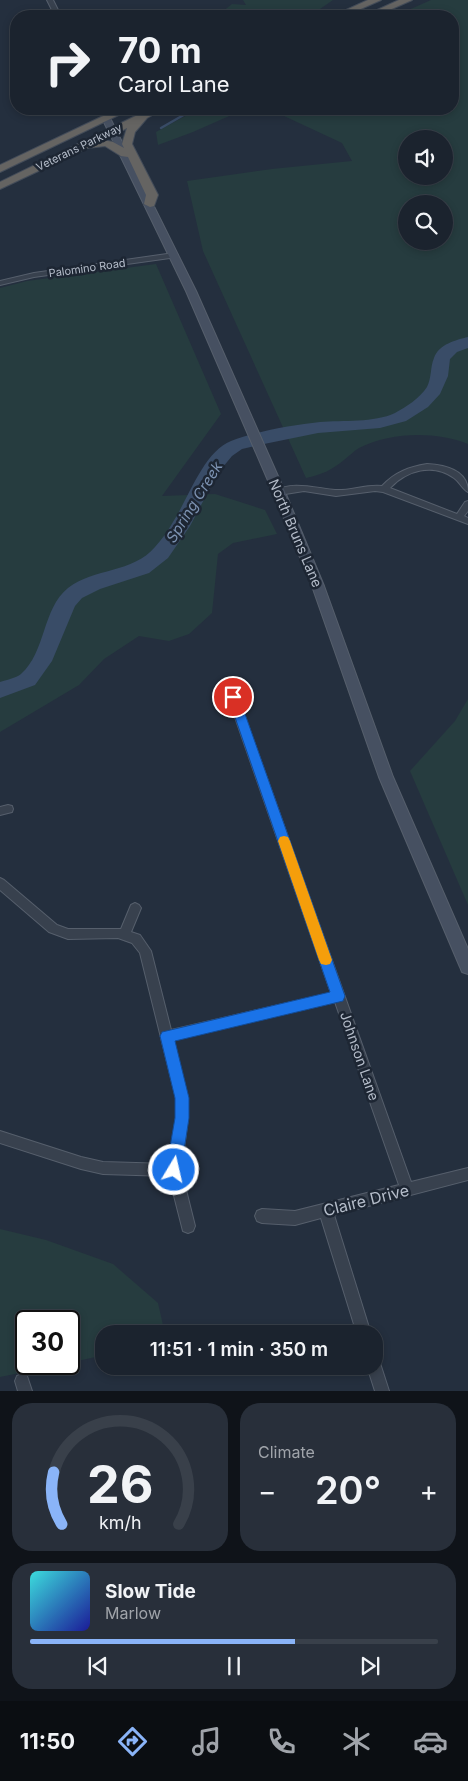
<!DOCTYPE html>
<html lang="en">
<head>
<meta charset="utf-8">
<style>
  body { margin:0; font-family:Inter,sans-serif; background:#282f3a; color:#f1f3f6; height:100vh; display:flex; flex-direction:column; font-size:19px; white-space:nowrap }
  * { box-sizing:border-box; margin:0 }
  p { font-size:16px; color:#a0a4aa }
  .icon { flex:none; width:28px; height:28px; fill:none; stroke:currentColor; stroke-width:2; stroke-linecap:round; stroke-linejoin:round }
  .map { position:relative; height:1391px; overflow:hidden }
  .side { display:flex; flex-direction:column; gap:12px; padding:12px; background:#0f1319; flex:1 }
  .side>* { flex:none }
  .guide { position:absolute; left:10px; top:10px; width:449px; height:105px; border-radius:20px; box-shadow:0 2px 8px #0003,0 0 0 1px #39404a; background:#1b232e; color:#f1f3f6; overflow:hidden }
  .controls { position:absolute; left:398px; top:130px; display:grid; gap:10px }
  .controls a { display:grid; place-items:center; width:55px; height:55px; border-radius:50%; background:#1b232e; box-shadow:0 2px 8px #0003,0 0 0 1px #39404a; font-size:25px }
  .speed { position:absolute; left:15px; top:1310px; display:flex; gap:10px; font-size:25px; font-weight:700; text-align:center }
  .speed>* { display:grid; place-content:center; width:65px; height:65px; border-radius:50%; background:#1b232e; box-shadow:0 2px 8px #0003,0 0 0 1px #39404a; line-height:1 }
  .speed .limit { border:2px solid #111; border-radius:8px; background:#fff; color:#111 }
  .pin { position:absolute; display:grid; place-items:center; width:42px; height:42px; color:#fff; margin:-21px; border:2px solid #fff; border-radius:50%; box-shadow:0 1px 5px #0007 }
  .me { position:absolute; width:55px; margin:-28px; rotate:9deg; stroke-linejoin:round; filter:drop-shadow(0 0 4px #0008) }
  .turn { display:flex; align-items:center; gap:18px; height:105px; padding:0 25px; font-size:22px }
  .turn .icon { width:65px; height:65px; stroke-width:2.5 }
  .turn b { display:block; font-size:35px; line-height:42px }
  .big { font-size:38px; font-weight:600; line-height:1.1 }
  .side .tile { flex:1; display:flex; flex-direction:column; justify-content:center; gap:8px; min-width:0; padding:0 18px; border-radius:20px; background:#282f3a }
  .side .dial { align-items:center; gap:0 }
  .dial svg { height:130px; overflow:visible; fill:none; stroke:#39404a; stroke-width:7; stroke-linecap:round; text-anchor:middle }
  .dial text { fill:#f1f3f6; stroke:none }
  .song { display:flex; align-items:center; gap:15px }
  .cover { width:60px; height:60px; border-radius:8px; background:linear-gradient(135deg,hsl(180 70% 55%),hsl(240 70% 35%)) }
  .played { height:5px; border-radius:2px; background:linear-gradient(90deg,#8ab4f8 65%,#39404a 65%) }
  .keys { display:flex; justify-content:space-around; direction:ltr }
  .heat { display:flex; justify-content:space-between; align-items:center; font-size:28px; direction:ltr }
  .side .tiles { flex:1; display:grid; gap:12px; grid-template-columns:1fr 1fr }
  .tile:last-child { grid-column:span 2 }
  .trip { position:absolute; left:95px; top:1325px; width:288px; height:50px; border-radius:20px; background:#1b232e; box-shadow:0 2px 8px #0003,0 0 0 1px #39404a; font-weight:600; line-height:50px; text-align:center }
  .menu { display:flex; height:80px; justify-content:space-around; align-items:center; background:#0b0e12; color:#a0a4aa }
  .menu .icon { width:35px; height:35px }
  .menu .current { color:#8ab4f8 }
  .menu b { font-size:22px; color:#f1f3f6 }
  .map>svg:first-child { display:block }
  .green { fill:#263c3f; fill-rule:evenodd }
  .lines { fill:none; stroke-linecap:round; stroke-linejoin:round }
  .stream { stroke:#394c67; stroke-width:2.5 }
  .river { fill:#394c67; fill-rule:evenodd }
  .minor-casing { stroke:#565f6c; stroke-width:2 }
  .secondary-casing { stroke:#565f6c; stroke-width:2 }
  .trunk-casing { stroke:#434c59; stroke-width:2 }
  .minor { fill:#38414e; fill-rule:evenodd }
  .secondary { fill:#465061; fill-rule:evenodd }
  .trunk { fill:#656462; fill-rule:evenodd }
  .route { fill:#1a73e8; stroke:#114b97 }
  .slow { fill:#f59e0b }
  .labels { text-anchor:middle; dominant-baseline:central; stroke-width:5; stroke-linejoin:round; paint-order:stroke }
  .far-street-label { font-size:11px; fill:#b4bcc9; stroke:#1d2633 }
  .street-label { font-size:14px; fill:#b4bcc9; stroke:#1d2633 }
  .water-label { font-size:15px; font-style:italic; fill:#7c92b1; stroke:#1d2633 }
  .near-street-label { font-size:16px; fill:#b4bcc9; stroke:#1d2633 }
</style>
</head>
<body>
<div class="map">
<svg width="468" height="1391" viewBox="0 0 468 1391">
  <rect width="100%" height="100%" fill="#242f3e"/>
  <g class="green">
    <path d="M243,0H333L320,9L279,16H222V12L232,4L246,5Z"/>
    <path d="M431,0H468V444C435,431 391,432 359,448C354,451 349,456 344,460C332,470 321,475 306,478L203,251L187,181L272,169L352,161L342,143L269,109H452V16H395ZM406,139H444V176H406ZM406,204H444V241H406Z"/>
    <path d="M198,109H245L193,132L158,145L156,132Z"/>
    <path d="M156,264L221,414L162,496L215,494L265,510L277,534L233,543L218,554L212,613L189,634L169,641L139,636L104,659L79,685L0,732V288L27,281Z"/>
    <path d="M468,699V905L410,771L455,721Z"/>
    <path d="M0,1229L46,1240L113,1264L158,1303L165,1334H104V1355L69,1363V1321H26V1364H64L0,1377Z"/>
  </g>
  <g class="lines">
    <path class="stream" d="M161,128L194,109"/>
    <path class="river" d="M468,337V348L457,352L450,359L448,376L440,394L428,407L406,421L380,428L318,433L264,444L242,449L232,456L218,473L190,526L168,558L149,573L100,589L82,598L75,606L52,661L35,685L0,698V682C6,680 16,678 21,674C46,652 42,609 68,588C94,568 133,573 155,547C162,539 168,531 173,522C188,499 204,451 231,441C258,431 292,425 320,422C343,420 374,423 395,413C406,407 420,398 427,387C432,377 430,367 434,358C439,344 456,340 468,337Z"/>
    <g class="minor-casing">
      <g id="minor">
        <path d="M47,0H53L61,16H55Z"/>
        <path d="M99,109H105L109,118L108,119H104Z"/>
        <path d="M174,253L178,255L177,257L34,277L0,285V281L34,273Z"/>
        <path d="M427,464C445,465 468,470 468,492C462,489 460,482 454,478C433,463 407,470 390,488L457,514L465,502L468,501V511L464,516L468,518V524L383,492L375,491L336,496L304,491L279,495L275,492C289,480 319,489 335,490C351,491 366,484 382,486C395,472 409,467 427,464Z"/>
        <path d="M233,693L238,697L411,1182L468,1168V1180L334,1215L371,1334H357L321,1218L295,1225L262,1223L257,1221L255,1216L257,1211L262,1209L295,1211L399,1185L335,1002L173,1040L188,1098V1118L181,1170L195,1226L193,1231L188,1233L183,1231L169,1176L103,1174L81,1169L0,1143V1131L81,1157L103,1162L169,1164L176,1118V1098L140,953L132,943L118,938L68,939L49,932L0,890V878L4,880L57,925L68,929H121L131,905L135,903L139,905L141,908L131,932L140,935L151,951L171,1030L331,993L228,697Z"/>
        <path d="M8,805L12,806L13,809L12,812L0,815V807Z"/>
        <path d="M374,1358L379,1360L389,1391H375L367,1366H374Z"/>
        <path d="M22,1374L27,1376L32,1391H18L15,1381L17,1376Z"/>
      </g>
    </g>
    <g class="secondary-casing">
      <path id="secondary" d="M106,115L110,118L196,291L285,492L324,586L393,777L468,949V974L462,972L460,967L379,777L312,586L273,492L186,291L102,118Z"/>
    </g>
    <g class="trunk-casing">
      <g id="trunk">
        <path d="M368,0H381L345,16H333Z"/>
        <path d="M399,0H412L376,16H364Z"/>
        <path d="M118,109H131L0,172V165Z"/>
        <path d="M150,109H163L147,118L135,132L132,144L158,195L154,206L150,207L144,204L146,195L128,157L121,156L105,146L87,148L0,189V182ZM127,128L122,144L124,148L113,142L103,140Z"/>
      </g>
    </g>
    <use href="#minor" class="minor"/>
    <use href="#secondary" class="secondary"/>
    <use href="#trunk" class="trunk"/>
  </g>
  <path class="route" d="M233,693L239,697L345,996L343,1001L339,1002L175,1041L189,1098V1118L181,1170L179,1175L174,1177L169,1175L166,1170L175,1118V1098L160,1036L162,1032L330,992L228,697Z"/>
  <path class="slow" d="M284,836L288,837L290,841L332,960L330,964L326,965L321,964L319,960L278,841L280,837Z"/>
  <g class="labels">
    <g class="far-street-label">
      <text transform="translate(79 147) rotate(-26)">Veterans Parkway</text>
      <text transform="translate(87 268) rotate(-8)">Palomino Road</text>
    </g>
    <g class="street-label">
      <text transform="translate(296 533) rotate(67)">North Bruns Lane</text>
      <text transform="translate(360 1056) rotate(71)">Johnson Lane</text>
    </g>
    <g class="water-label">
      <text transform="translate(194 502) rotate(-58)">Spring Creek</text>
    </g>
    <g class="near-street-label">
      <text transform="translate(366 1200) rotate(-14)">Claire Drive</text>
    </g>
  </g>
</svg>
<div class="controls">
<a><svg class="icon" aria-label="sound" viewBox="0 0 24 24"><path d="M4 9h4l5-4v14l-5-4H4zM17 9q2 3 0 6"/></svg></a>
<a><svg class="icon" aria-label="search" viewBox="0 0 24 24"><circle cx="10" cy="10" r="6"/><path d="M15 15l6 6"/></svg></a>
</div>
<div class="speed"><div class="limit">30</div></div>
<div class="pin" style="left:233px;top:697px;background:#d93025"><svg class="icon" aria-label="arrive" viewBox="0 0 24 24"><path d="M6 21V4h12l-3 4 3 4H6"/></svg></div>
<svg class="me" style="left:174px;top:1170px" viewBox="-20 -20 40 40"><circle r="17" fill="#1a73e8" stroke="#fff" stroke-width="3"/><path d="M0-11L8 9 0 5-8 9z" fill="#fff"/></svg>
<div class="trip">11:51 · 1 min · 350 m</div>
<div class="guide">
<div class="turn"><svg class="icon" aria-label="right" viewBox="0 0 24 24"><path d="M7 20v-9h11M14 6l5 5-5 5"/></svg><div><b>70 m</b>Carol Lane</div></div>
</div>
</div>
<section class="side">
<div class="tiles">
<div class="tile dial"><svg viewBox="0 0 100 80">
<path d="M14 69A42 42 0 1 1 86 69"/>
<path d="M14 69A42 42 0 0 1 9 37" stroke="#8ab4f8"/>
<text x="50" y="56" font-size="32" font-weight="700">26</text>
<text x="50" y="72" font-size="11">km/h</text>
</svg></div>
<div class="tile"><p>Climate</p>
<div class="heat"><a>−</a><b class="big">20°</b><a>+</a></div>
</div>
<div class="tile">
<div class="song"><i class="cover"></i><div><b>Slow Tide</b><p>Marlow</p></div></div>
<div class="played"></div>
<div class="keys"><svg class="icon" aria-label="previous" viewBox="0 0 24 24"><path d="M18 5L8 12l10 7zM5 5v14"/></svg><svg class="icon" aria-label="pause" viewBox="0 0 24 24"><path d="M8 5v14M16 5v14"/></svg><svg class="icon" aria-label="next" viewBox="0 0 24 24"><path d="M6 5l10 7-10 7zM19 5v14"/></svg></div>
</div>
</div>
</section>
<nav class="menu">
<b>11:50</b>
<svg class="icon current" aria-label="directions" viewBox="0 0 24 24"><path d="M12 3l9 9-9 9-9-9zM9 14v-3h6M13 9l2 2-2 2"/></svg>
<svg class="icon" aria-label="music" viewBox="0 0 24 24"><path d="M9 18V5l10-2v13"/><circle cx="6" cy="18" r="3"/><circle cx="16" cy="16" r="3"/></svg>
<svg class="icon" aria-label="phone" viewBox="0 0 24 24"><path d="M5 4h4l2 5-3 2q2 4 5 5l2-3 5 2v4C11 20 4 13 5 4z"/></svg>
<svg class="icon" aria-label="climate" viewBox="0 0 24 24"><path d="M12 3v18M4 7l16 10M4 17L20 7"/></svg>
<svg class="icon" aria-label="car" viewBox="0 0 24 24"><path d="M5 17H2v-5l4-1 3-4h7l3 4 3 1v5h-3M9 17h6M6 11h13"/><circle cx="7" cy="17" r="2"/><circle cx="17" cy="17" r="2"/></svg>
</nav>
</body>
</html>
